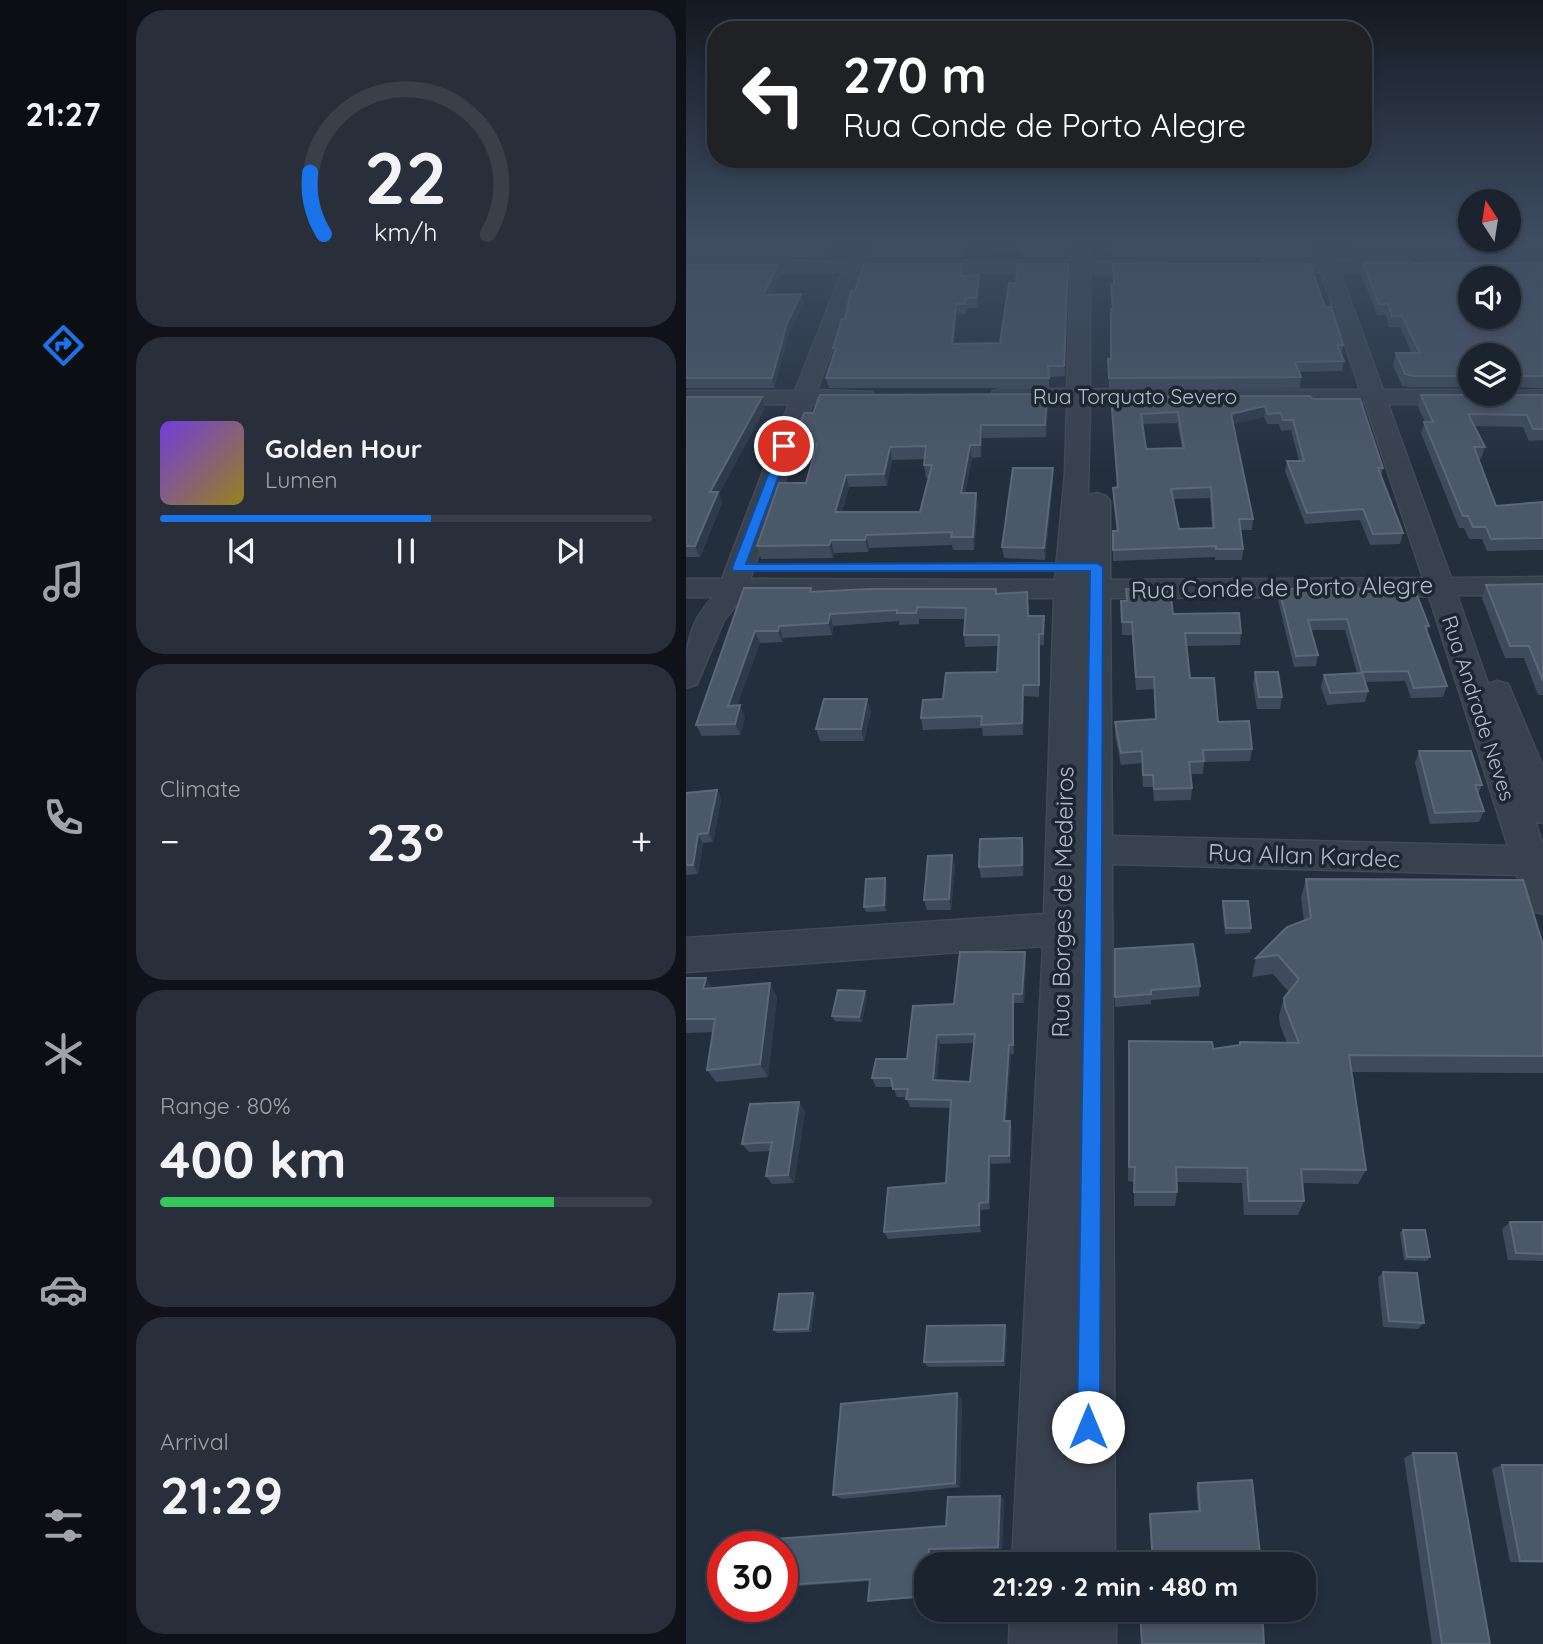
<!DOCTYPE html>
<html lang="en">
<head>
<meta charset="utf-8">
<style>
  body { margin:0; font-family:Quicksand,sans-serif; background:#282f3a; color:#f1f3f6; height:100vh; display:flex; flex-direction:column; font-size:26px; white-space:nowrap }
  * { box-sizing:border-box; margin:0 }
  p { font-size:23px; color:#a0a4aa }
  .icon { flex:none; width:38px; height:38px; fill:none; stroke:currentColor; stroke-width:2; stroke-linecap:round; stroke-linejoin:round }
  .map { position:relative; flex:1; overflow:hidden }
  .drawer { display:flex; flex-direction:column; gap:10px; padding:10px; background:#0f1319; width:560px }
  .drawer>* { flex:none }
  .top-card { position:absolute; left:21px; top:21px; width:665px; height:147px; border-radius:28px; box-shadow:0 4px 10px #0003,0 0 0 2px #39404a; background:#202124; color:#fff; overflow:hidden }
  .needle { width:46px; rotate:348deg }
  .buttons { position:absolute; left:772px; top:189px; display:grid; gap:14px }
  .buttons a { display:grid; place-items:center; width:63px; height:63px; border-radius:50%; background:#1b232e; box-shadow:0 4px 10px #0003,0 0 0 2px #39404a; font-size:35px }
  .speed { position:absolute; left:21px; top:1531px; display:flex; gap:14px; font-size:35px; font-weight:700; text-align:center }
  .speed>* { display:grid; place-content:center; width:91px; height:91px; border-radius:50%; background:#1b232e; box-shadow:0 4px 10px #0003,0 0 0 2px #39404a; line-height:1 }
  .speed .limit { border:10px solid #d22; background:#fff; color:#111 }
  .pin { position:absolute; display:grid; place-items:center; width:60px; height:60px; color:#fff; margin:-30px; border:4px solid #fff; border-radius:50%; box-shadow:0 2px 7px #0007 }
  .me { position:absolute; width:77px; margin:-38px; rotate:0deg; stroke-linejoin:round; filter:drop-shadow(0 0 5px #0008) }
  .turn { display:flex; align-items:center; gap:24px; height:147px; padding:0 21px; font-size:32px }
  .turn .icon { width:91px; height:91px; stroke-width:2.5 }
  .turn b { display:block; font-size:49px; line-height:60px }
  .big { font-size:52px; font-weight:800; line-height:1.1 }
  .drawer .tile { flex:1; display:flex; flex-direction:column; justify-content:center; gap:10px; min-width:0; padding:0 24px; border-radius:28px; background:#282f3a }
  .drawer .dial { align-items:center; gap:0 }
  .dial svg { height:182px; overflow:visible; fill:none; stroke:#39404a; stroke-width:7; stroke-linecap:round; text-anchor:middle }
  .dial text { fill:#f1f3f6; stroke:none }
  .song { display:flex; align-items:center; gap:21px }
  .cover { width:84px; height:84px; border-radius:10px; background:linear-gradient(135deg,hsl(260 70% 55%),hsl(50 70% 35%)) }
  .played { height:7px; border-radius:4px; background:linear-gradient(90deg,#1a73e8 55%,#39404a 55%) }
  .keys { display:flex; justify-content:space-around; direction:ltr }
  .heat { display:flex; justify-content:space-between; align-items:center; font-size:38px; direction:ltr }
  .charge { height:10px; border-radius:5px; background:linear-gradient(90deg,#34c759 80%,#39404a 0) }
  .trip { position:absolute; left:228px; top:1552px; width:402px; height:70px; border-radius:28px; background:#1b232e; box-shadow:0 4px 10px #0003,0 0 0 2px #39404a; font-weight:800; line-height:70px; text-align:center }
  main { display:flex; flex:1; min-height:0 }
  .dock { display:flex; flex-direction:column; width:126px; justify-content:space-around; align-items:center; background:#0b0e12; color:#a0a4aa }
  .dock .icon { width:49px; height:49px }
  .dock .on { color:#1a73e8 }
  .dock b { font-size:32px; color:#f1f3f6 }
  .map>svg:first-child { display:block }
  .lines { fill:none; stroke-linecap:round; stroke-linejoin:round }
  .minor-casing { stroke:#414a57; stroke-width:3 }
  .minor { fill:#38414e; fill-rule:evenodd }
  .wall { fill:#3f4b5c; fill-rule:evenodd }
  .shaded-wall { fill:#2f3b4b }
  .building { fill:#4b5868; stroke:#5c6777; stroke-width:2; fill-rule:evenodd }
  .route { fill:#1a73e8; stroke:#114b97; stroke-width:2 }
  .labels { text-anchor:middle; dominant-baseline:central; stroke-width:7; stroke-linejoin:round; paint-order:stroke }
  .far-street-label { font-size:21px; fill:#b4bcc9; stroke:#1d2633 }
  .street-label { font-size:24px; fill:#b4bcc9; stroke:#1d2633 }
</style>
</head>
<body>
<main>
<nav class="dock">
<b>21:27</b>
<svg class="icon on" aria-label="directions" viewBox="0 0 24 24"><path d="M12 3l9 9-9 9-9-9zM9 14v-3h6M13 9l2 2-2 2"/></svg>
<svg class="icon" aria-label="music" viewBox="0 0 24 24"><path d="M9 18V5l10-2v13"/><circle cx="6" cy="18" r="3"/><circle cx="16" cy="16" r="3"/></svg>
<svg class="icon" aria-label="phone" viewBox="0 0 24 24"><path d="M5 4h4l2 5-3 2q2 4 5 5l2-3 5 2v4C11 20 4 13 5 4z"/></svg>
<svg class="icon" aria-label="climate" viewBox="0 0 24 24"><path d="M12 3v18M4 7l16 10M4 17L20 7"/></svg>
<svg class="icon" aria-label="car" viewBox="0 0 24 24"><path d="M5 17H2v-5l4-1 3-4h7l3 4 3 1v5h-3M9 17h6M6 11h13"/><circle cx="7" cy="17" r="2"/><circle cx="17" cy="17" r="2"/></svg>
<svg class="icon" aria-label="filters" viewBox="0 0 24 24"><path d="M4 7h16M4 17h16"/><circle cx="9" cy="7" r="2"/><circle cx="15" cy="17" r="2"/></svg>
</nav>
<section class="drawer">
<div class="tile dial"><svg viewBox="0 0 100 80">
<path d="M14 69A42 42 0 1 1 86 69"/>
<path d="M14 69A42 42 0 0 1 8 42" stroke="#1a73e8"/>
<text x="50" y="56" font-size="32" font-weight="700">22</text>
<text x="50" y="72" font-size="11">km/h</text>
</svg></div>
<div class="tile">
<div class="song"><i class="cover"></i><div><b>Golden Hour</b><p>Lumen</p></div></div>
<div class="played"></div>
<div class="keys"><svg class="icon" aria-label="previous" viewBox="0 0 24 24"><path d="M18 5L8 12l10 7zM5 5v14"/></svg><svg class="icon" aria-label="pause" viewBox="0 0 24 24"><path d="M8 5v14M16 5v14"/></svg><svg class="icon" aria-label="next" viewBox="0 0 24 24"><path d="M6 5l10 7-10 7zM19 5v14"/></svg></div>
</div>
<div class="tile"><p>Climate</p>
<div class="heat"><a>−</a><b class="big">23°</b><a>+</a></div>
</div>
<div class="tile"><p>Range · 80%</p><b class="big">400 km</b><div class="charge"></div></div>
<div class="tile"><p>Arrival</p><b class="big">21:29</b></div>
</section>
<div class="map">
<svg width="857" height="1644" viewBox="0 0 857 1644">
  <rect width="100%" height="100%" fill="#242f3e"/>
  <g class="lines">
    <g class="minor-casing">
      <g id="minor">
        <path d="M169,240H187L179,261H385L386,240H404V261L483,263L486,267L476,273H404V389L674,390L635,272H577L568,266L577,260H631L624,240H642L650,260H724L733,266L724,272H654L697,390H784V394L857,390V404H702L765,578L857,577V595H771L802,684L811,681L822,684L857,767V823L849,821L857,845V914L844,910L831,875L426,864L429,1564H326L357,946L0,972V938L358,914L368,598L57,597L38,620L11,684L0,688C0,649 0,626 27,597H0V579H36L103,404L0,405V391H109L156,272H0V260L161,261ZM175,272L385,273L381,389H315L307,391L304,396L307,401L315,403H381L379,473L369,580L64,579L126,404H178L186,402L189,397L186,392L131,390ZM404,403H679L737,578L424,580V501L420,496L411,493L402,495ZM743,596L822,846L426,836L424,598Z"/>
        <path d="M324,1610H430V1644H323Z"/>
      </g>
    </g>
    <use href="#minor" class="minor"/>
  </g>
  <g class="wall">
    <path d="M0,240H151L142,257L0,258Z"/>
    <path d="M283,240L280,257H185L184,248Z"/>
    <path d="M305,240H383L382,257H335L334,250L305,249Z"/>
    <path d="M425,240L628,249L626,257H426Z"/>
    <path d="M662,240H857V256L669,257Z"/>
    <path d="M677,263H857V388L822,387V355H784V387H724L716,386L707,365L710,353H726L714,327H703L700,315H691L675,274Z"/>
    <path d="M276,264L277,276L294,285L292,308H281L280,314L271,315L268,344L314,343L330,283L382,264L379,376L363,377V388H143L140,378L148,354L147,348L169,291Z"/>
    <path d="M0,265H92L94,275L85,295L115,294L117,304L103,333L88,388H0Z"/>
    <path d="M425,284L639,307L657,345L656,355L658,361L656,371L613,372L615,377L614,388H423L422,359H425L426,309Z"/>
    <path d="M361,394L362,407L360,437L296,438L295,457L286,458L279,493H290L292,505L288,550H267L266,545L183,548L182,552L148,553L147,558L75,559L71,546L120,483L128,457H115L111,445L114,438L112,431ZM239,459L238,465L240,478H243L234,512H156L163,487L201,486L206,460Z"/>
    <path d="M735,395H857V440L843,441L837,427L788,426L799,447L795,459H792L810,506L857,502V550L801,551L796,539H783L778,528H773L735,433L739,422L732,407Z"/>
    <path d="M425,396H624L697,468L695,476L717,533L714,544L684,545L674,520L619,524L599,471L601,461H613L605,430L595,431L593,424H581L578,417L547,424L567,519L566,530H555L557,549L556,560H529V557L427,561V531H431L427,499V488H432ZM491,423L496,448L460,449L456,424ZM524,498L526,528L493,529L487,499Z"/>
    <path d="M0,397H76L79,408L33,494L36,503L14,557H0Z"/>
    <path d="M367,468V480L359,560L318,558L316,547Z"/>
    <path d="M857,584V695H852L838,658H819L796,598L800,585Z"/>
    <path d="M58,588H125L126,592L311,594L343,616H358V645H354L353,697L338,696L337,735L297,736L296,728L237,730L235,718L257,699L311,672L312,646L279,647L278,635L279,619H233V624L213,625V621L147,626L146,635L97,638L96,642L74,643L51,705L59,717L54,735L16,736L10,725Z"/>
    <path d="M440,589L487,614L555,633L554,645L501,646L504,678L532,722L566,749L564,761L518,762L517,774H504L506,788L505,800L468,801L467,787H457L456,763L435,765L429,735V722L469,719L468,689L450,690L446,635H436L435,601H440Z"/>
    <path d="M593,589L743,626L741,632L761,686L757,697L725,698L719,681L679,682L682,691L679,702L641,705L635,687L638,675L671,673L659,630H625L632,655L630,666L608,667L592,600Z"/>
    <path d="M569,672L596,697L594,709H571L567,684Z"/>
    <path d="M185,711L178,741H134L130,729Z"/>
    <path d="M733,751L796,785L792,794L798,811L793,822L744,824L729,763Z"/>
    <path d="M31,790L35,799L27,842L17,843L12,874L0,875V793Z"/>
    <path d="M336,838L338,849L337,876L295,878L293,867Z"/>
    <path d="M269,866L265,910H241L238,900Z"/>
    <path d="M620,879L857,945V1073L666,1072L680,1170L672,1184L617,1183L618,1201L612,1215H558L556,1183L490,1182L491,1192L489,1206H448V1182L442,1181L443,1041L527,1049L553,1046L554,1042L601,1043L594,1025L593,1016L598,998L603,992L587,974L566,977L570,958L618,921L615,898Z"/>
    <path d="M201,883L200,911L180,912L178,907Z"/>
    <path d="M537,901L565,928L564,933L539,934L536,907Z"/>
    <path d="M429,949L514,986L513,996L465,1000V1004L429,1007Z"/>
    <path d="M340,961L338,1003H328V1054H325L320,1121H324L326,1129L325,1163L305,1164L304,1209L295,1210V1232L202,1239L198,1232L260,1183L265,1108L224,1107L220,1097H211L207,1087H190L186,1078L221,1059L268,1004ZM288,1043L284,1082L251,1080L254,1044Z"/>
    <path d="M0,978L27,988L91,997L82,1077L30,1082L21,1070L27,1032L0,1033Z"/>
    <path d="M181,996L176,1022L149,1021L146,1016Z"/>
    <path d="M119,1111L108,1183L86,1184L80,1176L84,1151L63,1152L56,1144Z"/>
    <path d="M824,1222H857V1261L822,1260L816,1229Z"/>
    <path d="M717,1230L744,1257L741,1261L718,1260L714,1233Z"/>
    <path d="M697,1272L738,1323L732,1329L697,1327L692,1278Z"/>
    <path d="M127,1293L130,1296L125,1332L91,1333L88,1330Z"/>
    <path d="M321,1331L319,1366L242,1367L238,1362Z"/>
    <path d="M276,1400L274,1487L156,1499L147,1495Z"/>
    <path d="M727,1453L804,1644H746L718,1458Z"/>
    <path d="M816,1465H857V1563L824,1562L806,1469Z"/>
    <path d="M512,1483L575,1564H466L463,1517L464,1514L512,1512L510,1487Z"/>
    <path d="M318,1499L316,1549L249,1551L240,1564V1597L189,1601H182L184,1581L110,1586L100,1585L101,1572H96V1547L260,1526Z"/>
  </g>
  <g class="shaded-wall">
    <path d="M144,240H151L142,257L140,248Z"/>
    <path d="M280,240H283L280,257L279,248Z"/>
    <path d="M382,264V274L379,376L378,366Z"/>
    <path d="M92,265L94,275L80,305L77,295Z"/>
    <path d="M293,275L294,285L292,308L290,298Z"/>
    <path d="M115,294L117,304L103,333L88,388L86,378L101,323Z"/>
    <path d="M270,304L271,315L267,355L266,344Z"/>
    <path d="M361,394L362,407L360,437L359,425Z"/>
    <path d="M76,397L79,408L33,494L36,503L14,557L9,546L24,492Z"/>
    <path d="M579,406L578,417L544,425L545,414Z"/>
    <path d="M295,425L296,438L295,457L294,445Z"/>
    <path d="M284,445L286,458L277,505L275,493Z"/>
    <path d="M204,447L206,460L201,486L198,474Z"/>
    <path d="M367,468V480L359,560L358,548Z"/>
    <path d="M160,475L163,487L152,525L149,512Z"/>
    <path d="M290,493L292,505L288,550L287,537Z"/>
    <path d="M180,535L183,548L182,552L179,540Z"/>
    <path d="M145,540L148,553L147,558L143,545Z"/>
    <path d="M144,614L147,626L146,635L142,623Z"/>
    <path d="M93,626L97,638L96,642L92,631Z"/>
    <path d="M69,631L74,643L47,717L42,706Z"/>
    <path d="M353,634L354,645L353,697Z"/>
    <path d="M337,685L338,696L337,735L336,723Z"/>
    <path d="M181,699L185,711L178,741L175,729Z"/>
    <path d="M54,705L59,717L54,735L49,724Z"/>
    <path d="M31,790L35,799L27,842L22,833Z"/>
    <path d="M12,834L17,843L12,874L7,865Z"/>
    <path d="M336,838L338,849L337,876L336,865Z"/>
    <path d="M266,855L269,866L265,910L263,899Z"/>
    <path d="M199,878L201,883L200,911L198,905Z"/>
    <path d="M339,952L340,961L338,1003L336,994Z"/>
    <path d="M20,978L29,992L17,989Z"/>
    <path d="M84,983L91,997L82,1077L74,1064Z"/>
    <path d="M179,991L181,996L176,1022L173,1017Z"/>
    <path d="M327,994L328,1003V1054L327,1045Z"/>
    <path d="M251,1035L254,1044L250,1089L247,1080Z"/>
    <path d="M323,1045L325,1054L319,1129L318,1121Z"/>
    <path d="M113,1102L119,1111L108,1183L102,1175Z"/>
    <path d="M324,1121L326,1129L325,1163L323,1156Z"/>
    <path d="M303,1156L305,1164L304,1209L302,1202Z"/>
    <path d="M293,1203L295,1210V1232L293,1225Z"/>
    <path d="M127,1293L130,1296L125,1332L122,1329Z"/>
    <path d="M319,1325L321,1331L319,1366L317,1361Z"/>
    <path d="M271,1393L276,1400L274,1487L269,1483Z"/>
    <path d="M314,1496L318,1499L316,1549L312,1547Z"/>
    <path d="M243,1549L249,1551L248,1564H243Z"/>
  </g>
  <g class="building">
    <path d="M0,240H144L140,248H0Z"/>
    <path d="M186,240H280L279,248H184Z"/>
    <path d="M314,240H382V248H334L335,241Z"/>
    <path d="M426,240H624L628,249H426Z"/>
    <path d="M668,240H857V246L671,247Z"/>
    <path d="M677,263H857V376H826L822,380V355H784V376H727L719,374L710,353H734L716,316H706L702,304H693ZM784,278H822V317H784Z"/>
    <path d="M178,264H276L274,276L293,275L290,298H280L279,304H270L266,344L314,343L323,283H330L332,264H382L378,366H362L363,378H140L150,348H147L156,319H159L165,291H169Z"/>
    <path d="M427,264H624L639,307H645L657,345H651L658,361L609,362L615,377L423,378L422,359H425V309H427L425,284H428Z"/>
    <path d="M0,265H92L77,295L115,294L101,323L86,378H0Z"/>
    <path d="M361,394L359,425H295L294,445H284L275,493H290L287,537H265L266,532L180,535L179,540H145L143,545L71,546L93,483H120L131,444L111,445L116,431H112L118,413H127L134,395ZM240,446L238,465H246L234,512H149L160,475L198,474L204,447Z"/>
    <path d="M735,395H857V429H847L841,415L782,414L799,447H788L810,506L857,502V538L805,539L800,527H787L782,516H777L738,422H747Z"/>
    <path d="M425,396H624L627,399H674L697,468H692L717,533L687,534L677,509L621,513L601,461H618L607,420H597L595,413L582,414L579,406L545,414L567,519H553L557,549H530V546L427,550V531H432L427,488L432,487ZM492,412L498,448L460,449L455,414ZM525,487L528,528L493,529L485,489Z"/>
    <path d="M0,397H76L24,492H32L9,546H0Z"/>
    <path d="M327,468H367L358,548L316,547Z"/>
    <path d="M857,584V681L843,646H824L800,585Z"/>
    <path d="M58,588H125L124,592L183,589H310V594L341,592L342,616H358L357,634H353V685H337L336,723L295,725L296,716L235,718L237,700L257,699L260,673L311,672L313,635H278L280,608L231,607L230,613H211V610L144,614L142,623L93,626L92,631H69L42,706L54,705L49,724L10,725Z"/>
    <path d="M728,588L743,626H739L761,686L728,688L722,671L676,672L661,619L622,620L632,655L610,656L593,589Z"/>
    <path d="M440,589H484L487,614L553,613L555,633H499L504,678H528L532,722L563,721L566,749L517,750L518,761L503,762L506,788L468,789L467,775H457L456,751L435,753L429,722L470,719L468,677H450L446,622H436L435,601H441Z"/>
    <path d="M569,672H592L596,697H573Z"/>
    <path d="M676,673L682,691L644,693L638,675Z"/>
    <path d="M138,699H181L175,729H130Z"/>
    <path d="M733,751H785L796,785H789L798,811L749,813Z"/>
    <path d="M31,790L22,833L12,834L7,865H0V793Z"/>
    <path d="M336,838V865L293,867L294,839Z"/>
    <path d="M266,855L263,899L238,900L242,856Z"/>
    <path d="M199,878L198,905L178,907L180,879Z"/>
    <path d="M620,879L837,880L857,945V1056L663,1055L680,1170L615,1169L618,1201H563L561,1168L490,1167L491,1192H448L449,1167H443V1041L526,1042L527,1049L554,1045V1042L613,1043L599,1007L598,998L613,979L592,955L570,958L601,927L625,918Z"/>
    <path d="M537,901H562L565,928H540Z"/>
    <path d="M507,944L514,986L465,990V994L429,997V949Z"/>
    <path d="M274,952H339L336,994H327V1045H323L318,1121H324L323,1156H303L302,1202L293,1203V1225L198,1232L202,1188L260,1183L265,1100L220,1099L222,1089H207L205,1078H186L190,1059H221L227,1006L268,1004ZM289,1034L284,1082L247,1080L251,1035Z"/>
    <path d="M0,978H20L17,989L84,983L74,1064L21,1070L29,1019H0Z"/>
    <path d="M152,990L179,991L173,1017L146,1016Z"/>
    <path d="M113,1102L102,1175L80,1176L86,1142L56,1144L64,1104Z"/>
    <path d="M824,1222H857V1254L830,1253Z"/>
    <path d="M717,1230H739L744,1257H721Z"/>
    <path d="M697,1272L731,1273L738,1323L703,1321Z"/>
    <path d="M127,1293L122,1329L88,1330L93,1294Z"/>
    <path d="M319,1325L317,1361L238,1362L241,1326Z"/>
    <path d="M271,1393L269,1483L147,1495L155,1404Z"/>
    <path d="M727,1453H770L804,1644H756Z"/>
    <path d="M816,1465H857V1561H834Z"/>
    <path d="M566,1480L575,1564H525V1562L467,1564L464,1514L514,1511L512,1483Z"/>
    <path d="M314,1496L312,1547L243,1549V1564H240V1596L182,1601L184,1579L100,1585L101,1569L96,1570V1547H75L76,1540L260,1526L262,1497Z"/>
    <path d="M454,1610H576L578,1644H456Z"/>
  </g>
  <linearGradient id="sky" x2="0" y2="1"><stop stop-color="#141a22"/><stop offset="0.51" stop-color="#3f4d63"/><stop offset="1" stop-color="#3f4d63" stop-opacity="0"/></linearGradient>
  <rect width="857" height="470" fill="url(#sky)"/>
  <path class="route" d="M98,443L104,446L60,564L411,563L417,567L414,1427L411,1435L402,1439L394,1435L391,1427L404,571H47L46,568L93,446Z"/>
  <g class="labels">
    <g class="far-street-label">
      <text x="449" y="396">Rua Torquato Severo</text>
      <text transform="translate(793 708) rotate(72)">Rua Andrade Neves</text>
    </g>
    <g class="street-label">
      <text transform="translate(596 587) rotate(-1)">Rua Conde de Porto Alegre</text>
      <text transform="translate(618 855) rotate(2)">Rua Allan Kardec</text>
      <text transform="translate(376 902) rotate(-89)">Rua Borges de Medeiros</text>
    </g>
  </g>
</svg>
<div class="buttons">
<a><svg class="needle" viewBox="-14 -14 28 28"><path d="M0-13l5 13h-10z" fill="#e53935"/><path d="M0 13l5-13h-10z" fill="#a0a4aa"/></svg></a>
<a><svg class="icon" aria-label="sound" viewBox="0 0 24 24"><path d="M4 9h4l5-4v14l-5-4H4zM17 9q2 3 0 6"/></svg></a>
<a><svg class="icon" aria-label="layers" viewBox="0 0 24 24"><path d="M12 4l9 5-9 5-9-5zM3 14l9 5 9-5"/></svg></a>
</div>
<div class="speed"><div class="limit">30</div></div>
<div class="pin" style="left:98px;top:446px;background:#d93025"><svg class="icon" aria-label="arrive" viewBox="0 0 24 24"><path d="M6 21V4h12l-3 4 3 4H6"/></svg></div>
<svg class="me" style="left:402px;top:1427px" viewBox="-20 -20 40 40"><circle r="19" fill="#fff"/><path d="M0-13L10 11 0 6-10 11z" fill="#1a73e8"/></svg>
<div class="trip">21:29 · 2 min · 480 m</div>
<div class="top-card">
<div class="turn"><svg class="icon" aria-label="left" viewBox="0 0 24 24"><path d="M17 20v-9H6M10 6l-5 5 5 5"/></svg><div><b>270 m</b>Rua Conde de Porto Alegre</div></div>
</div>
</div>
</main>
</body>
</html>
